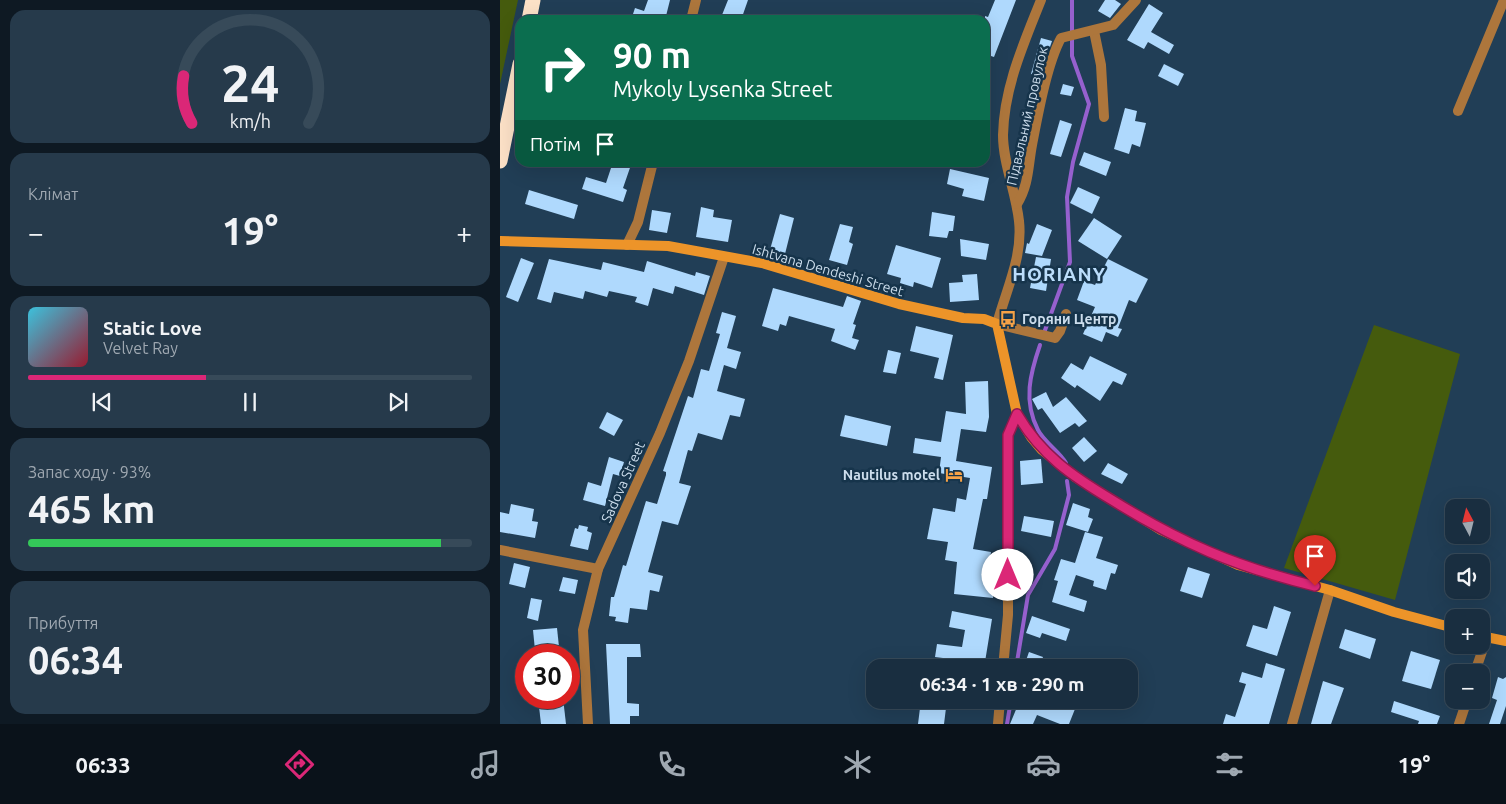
<!DOCTYPE html>
<html lang="uk">
<head>
<meta charset="utf-8">
<style>
  body { margin:0; font-family:Ubuntu,sans-serif; background:#263a4b; color:#f1f3f6; height:100vh; display:flex; flex-direction:column; font-size:19px; white-space:nowrap }
  * { box-sizing:border-box; margin:0 }
  p { font-size:16px; color:#9fa8b1 }
  .icon { flex:none; width:28px; height:28px; fill:none; stroke:currentColor; stroke-width:2; stroke-linecap:round; stroke-linejoin:round }
  .map { position:relative; flex:1; overflow:hidden }
  .details { display:flex; flex-direction:column; gap:10px; padding:10px; background:#0e1923; width:500px }
  .details>* { flex:none }
  .top-card { position:absolute; left:15px; top:15px; width:475px; height:152px; border-radius:15px; box-shadow:0 5px 20px #0002,0 0 0 1px #374a59; background:#0b6e4f; color:#fff; overflow:hidden }
  .needle { width:32px; rotate:353deg }
  .controls { position:absolute; left:945px; top:499px; display:grid; gap:10px }
  .controls a { display:grid; place-items:center; width:45px; height:45px; border-radius:10px; background:#192e40; box-shadow:0 5px 20px #0002,0 0 0 1px #374a59; font-size:25px }
  .speed { position:absolute; left:15px; top:644px; display:flex; gap:10px; font-size:25px; font-weight:700; text-align:center }
  .speed>* { display:grid; place-content:center; width:65px; height:65px; border-radius:50%; background:#192e40; box-shadow:0 5px 20px #0002,0 0 0 1px #374a59; line-height:1 }
  .speed .limit { border:8px solid #d22; background:#fff; color:#111 }
  .pin { position:absolute; display:grid; place-items:center; width:42px; height:42px; color:#fff; margin:-51px -21px; border-radius:50% 50% 50% 0; rotate:-45deg; box-shadow:0 0 5px #0007 }
  .pin .icon { rotate:45deg }
  .me { position:absolute; width:55px; margin:-28px; rotate:0deg; stroke-linejoin:round; filter:drop-shadow(0 0 4px #0008) }
  .turn { display:flex; align-items:center; gap:18px; height:105px; padding:0 15px; font-size:22px }
  .turn .icon { width:65px; height:65px; stroke-width:2.5 }
  .turn b { display:block; font-size:35px; line-height:42px }
  .then { display:flex; align-items:center; height:48px; padding:0 15px; background:#0003; gap:10px; font-size:19px }
  .big { font-size:38px; font-weight:700; line-height:1.1 }
  .details .card { flex:1; display:flex; flex-direction:column; justify-content:center; gap:8px; min-width:0; padding:0 18px; border-radius:15px; background:#263a4b }
  .details .dial { align-items:center; gap:0 }
  .dial svg { height:130px; overflow:visible; fill:none; stroke:#374a59; stroke-width:7; stroke-linecap:round; text-anchor:middle }
  .dial text { fill:#f1f3f6; stroke:none }
  .song { display:flex; align-items:center; gap:15px }
  .cover { width:60px; height:60px; border-radius:8px; background:linear-gradient(135deg,hsl(190 70% 55%),hsl(350 70% 35%)) }
  .played { height:5px; border-radius:2px; background:linear-gradient(90deg,#db2777 40%,#374a59 40%) }
  .keys { display:flex; justify-content:space-around; direction:ltr }
  .heat { display:flex; justify-content:space-between; align-items:center; font-size:28px; direction:ltr }
  .charge { height:8px; border-radius:4px; background:linear-gradient(90deg,#34c759 93%,#374a59 0) }
  .trip { position:absolute; left:366px; top:659px; width:272px; height:50px; border-radius:15px; background:#192e40; box-shadow:0 5px 20px #0002,0 0 0 1px #374a59; font-weight:700; line-height:50px; text-align:center }
  .tab-bar { display:flex; height:80px; justify-content:space-around; align-items:center; background:#0a121a; color:#9fa8b1 }
  .tab-bar .icon { width:35px; height:35px }
  .tab-bar .active { color:#db2777 }
  .tab-bar b { font-size:22px; color:#f1f3f6 }
  main { display:flex; flex:1; min-height:0 }
  .map>svg:first-child { display:block }
  .green { fill:#455b0d }
  .lines { fill:none; stroke-linecap:round; stroke-linejoin:round }
  .stream { stroke:#9660ce; stroke-width:4 }
  .building { fill:#afd9fd }
  .street { stroke:#ad763c; stroke-width:10 }
  .secondary { stroke:#ed9429; stroke-width:10 }
  .highway { stroke:#fce1c7; stroke-width:15 }
  .route-casing { stroke:#8e194d; stroke-width:12 }
  .route { stroke:#db2777; stroke-width:9 }
  .labels { text-anchor:middle; dominant-baseline:central; stroke-width:5; stroke-linejoin:round; paint-order:stroke }
  .street-label { font-size:14px; fill:#ccddec; stroke:#16344b }
  .poi-label { font-size:14px; font-weight:bold; fill:#ccddec; stroke:#16344b; text-anchor:start }
  .district-label { font-size:19px; font-weight:bold; letter-spacing:1px; fill:#bbddfb; stroke:#16344b }
</style>
</head>
<body>
<main>
<section class="details">
<div class="card dial"><svg viewBox="0 0 100 80">
<path d="M14 69A42 42 0 1 1 86 69"/>
<path d="M14 69A42 42 0 0 1 9 40" stroke="#db2777"/>
<text x="50" y="56" font-size="32" font-weight="700">24</text>
<text x="50" y="72" font-size="11">km/h</text>
</svg></div>
<div class="card"><p>Клімат</p>
<div class="heat"><a>−</a><b class="big">19°</b><a>+</a></div>
</div>
<div class="card">
<div class="song"><i class="cover"></i><div><b>Static Love</b><p>Velvet Ray</p></div></div>
<div class="played"></div>
<div class="keys"><svg class="icon" aria-label="previous" viewBox="0 0 24 24"><path d="M18 5L8 12l10 7zM5 5v14"/></svg><svg class="icon" aria-label="pause" viewBox="0 0 24 24"><path d="M8 5v14M16 5v14"/></svg><svg class="icon" aria-label="next" viewBox="0 0 24 24"><path d="M6 5l10 7-10 7zM19 5v14"/></svg></div>
</div>
<div class="card"><p>Запас ходу · 93%</p><b class="big">465 km</b><div class="charge"></div></div>
<div class="card"><p>Прибуття</p><b class="big">06:34</b></div>
</section>
<div class="map">
<svg width="1006" height="724" viewBox="0 0 1006 724">
  <rect width="100%" height="100%" fill="#213e56"/>
  <g class="green">
    <path d="M0,0H18L0,84Z"/>
    <path d="M874,325L960,354L895,600L784,568Z"/>
  </g>
  <g class="lines">
    <g class="stream">
      <path d="M544,333L570,262L567,197L573,162L589,104L572,56V0"/>
      <path d="M540,345C530,374 523,401 538,430C544,442 559,451 566,463"/>
      <path d="M516,668L528,595L555,549L569,495L567,481"/>
      <path d="M507,724L511,700"/>
    </g>
  </g>
  <g class="building">
    <path d="M148,0H170L165,20H131L135,8L144,11Z"/>
    <path d="M228,0H248L241,20H220Z"/>
    <path d="M495,0H516L494,57L485,54V16L488,17Z"/>
    <path d="M605,0H615L621,4L610,18L598,11Z"/>
    <path d="M649,4L663,13L651,32L674,45L669,54L648,42L644,49L627,40Z"/>
    <path d="M541,38L552,41L540,76L531,74Z"/>
    <path d="M664,64L684,74L678,86L658,76Z"/>
    <path d="M563,84L574,87L571,96L560,94Z"/>
    <path d="M625,108L637,111L635,121L646,123L640,147L632,144L629,154L614,149Z"/>
    <path d="M560,120L572,124L561,157L550,154Z"/>
    <path d="M584,152L611,162L606,176L579,165Z"/>
    <path d="M113,162H132L123,188L127,190L123,202L82,189L86,177L106,183Z"/>
    <path d="M450,169L489,178L484,201L462,196L464,189L447,184Z"/>
    <path d="M578,187L600,197L592,214L570,203Z"/>
    <path d="M29,190L78,205L74,219L25,204Z"/>
    <path d="M201,207L214,210L213,217L232,220L228,242L196,237Z"/>
    <path d="M152,210L171,213L167,233L149,230Z"/>
    <path d="M432,212L455,216L453,231H449L447,238L429,236Z"/>
    <path d="M280,214L294,218L283,262L268,257Z"/>
    <path d="M594,218L622,236L607,259L578,241Z"/>
    <path d="M340,224L353,227L349,242L353,244L347,265L329,260Z"/>
    <path d="M537,224L552,230L542,256L525,253L527,243L529,244Z"/>
    <path d="M460,239L489,244L486,260L461,256Z"/>
    <path d="M396,245L441,258L432,288L414,282L413,287L400,283L401,278L387,274Z"/>
    <path d="M536,257L551,259L546,291L530,288Z"/>
    <path d="M21,258L34,263L18,302L6,297Z"/>
    <path d="M49,259L101,270L103,262L144,272L147,261L195,276L196,272L210,276L204,295L175,286L173,294L153,288L148,306L135,302L137,297L109,291L107,297L85,291L83,299L54,292L51,303L37,299Z"/>
    <path d="M608,259L648,279L636,303L629,300L618,328L622,329L618,337L606,332L602,342L583,334L595,307L577,300L584,281L595,285Z"/>
    <path d="M477,274L479,300L450,302L449,283L463,282L462,275Z"/>
    <path d="M273,288L343,307L347,296L361,301L353,324L356,325L352,338L359,340L355,350L331,341L335,329L289,316L286,326L280,324L278,331L262,326Z"/>
    <path d="M222,312L236,316L227,348L241,352L236,369L224,365L217,391L245,399L240,417L230,415L222,440L198,433L192,451L188,450L179,483L191,486L178,525L162,521L148,572L163,576L159,592L150,590L147,610L130,608L128,623L115,621L116,617L109,616L111,597H114L123,565L126,566L146,501L157,504L166,475V472L163,471L188,396L193,398L201,369L209,371L220,334L216,333Z"/>
    <path d="M416,326L453,335L443,380L434,378L439,358L410,351Z"/>
    <path d="M388,350L401,353L396,374L383,372Z"/>
    <path d="M590,356L627,374L622,385L613,381L600,401L577,385L575,388L561,378L571,363L583,370Z"/>
    <path d="M488,381L489,417L486,432L461,429L456,461L492,467L487,499H483L473,549L491,552L487,581H494L493,598L454,594L457,562L445,560L448,542L427,539L433,508L455,512L457,498L466,500L470,478L439,473L441,457L413,453L415,438L441,442L446,411L466,414L465,382Z"/>
    <path d="M546,392L553,407L566,397L587,421L579,427L575,423L560,433L542,408L538,410L532,399Z"/>
    <path d="M107,412L123,420L114,436L99,428Z"/>
    <path d="M345,415L391,426L387,446L340,436Z"/>
    <path d="M584,437L597,451L584,462L572,448Z"/>
    <path d="M109,457L124,462L120,476L113,474L105,506L83,500L88,482L101,486Z"/>
    <path d="M541,459L543,483L521,485L520,461Z"/>
    <path d="M608,463L628,474L622,484L601,474Z"/>
    <path d="M573,503L590,509L588,517L593,519L588,532L566,525Z"/>
    <path d="M11,504L34,509L32,521L38,522L35,538L0,532V512L9,514Z"/>
    <path d="M524,516L554,521L551,537L521,531Z"/>
    <path d="M79,525L88,527L87,531L92,533L88,550L70,546L75,528L78,529Z"/>
    <path d="M585,532L603,537L596,558L618,565L615,574L611,573L606,590L593,586L594,581L576,575L569,595L587,601L584,612L552,602L558,581L554,580L561,559L575,563Z"/>
    <path d="M14,563L30,567L25,588L9,584Z"/>
    <path d="M688,567L710,574L702,598L680,591Z"/>
    <path d="M63,577L78,580L75,594L59,591Z"/>
    <path d="M31,598L42,600L38,621L27,618Z"/>
    <path d="M774,606L791,612L777,656L746,646L753,625L767,629Z"/>
    <path d="M452,611L492,619L484,668H458L459,660L435,657L437,644L462,647L465,630L449,627Z"/>
    <path d="M532,616L570,629L566,641L542,633L540,638L526,633Z"/>
    <path d="M57,628L59,647L35,650L33,630Z"/>
    <path d="M845,629L876,639L870,659L839,648Z"/>
    <path d="M106,644H140L141,657H127V703L139,704V716H130V724H110Z"/>
    <path d="M911,651L940,660L931,689L902,681Z"/>
    <path d="M529,652L543,657L539,668L525,663Z"/>
    <path d="M766,663L785,669L769,724H723L726,714L735,717L746,684L739,682L742,672L762,678Z"/>
    <path d="M998,677L1003,679L1006,677V706L1000,724H989L997,700L992,698Z"/>
    <path d="M823,681L844,688L831,724H811Z"/>
    <path d="M38,698H63L66,724H41Z"/>
    <path d="M421,700H447L444,724H418Z"/>
    <path d="M520,700H552L575,709L569,724H560L537,715L533,724H510Z"/>
    <path d="M894,701L940,716L937,724H918L919,721L891,712Z"/>
  </g>
  <g class="lines">
    <g class="street">
      <path d="M541,0C524,43 504,87 503,135C503,164 516,192 519,221C523,257 506,290 497,324L555,338L560,331L566,314"/>
      <path d="M191,20L196,0"/>
      <path d="M594,31L601,65L604,117"/>
      <path d="M958,111L1004,0"/>
      <path d="M517,204C529,185 528,166 532,145C538,114 547,64 561,38L613,25L636,0"/>
      <path d="M127,245L138,222L153,162"/>
      <path d="M0,550L98,569"/>
      <path d="M503,668L508,615V435L517,414"/>
      <path d="M975,672L987,637"/>
      <path d="M88,724L83,630L98,569L160,433L189,361L224,257"/>
      <path d="M498,724L500,700"/>
      <path d="M792,724L830,590"/>
      <path d="M959,724L967,700"/>
    </g>
    <g class="secondary">
      <path d="M0,241L168,246L262,263L399,304L463,318L484,319L497,324L517,414L531,437L542,450L575,477L661,530L738,565L830,590L894,612L954,628"/>
      <path d="M981,636L1006,641"/>
    </g>
    <g class="highway">
      <path d="M29,20L33,0"/>
      <path d="M0,161L20,64"/>
    </g>
  </g>
  <g class="lines">
    <g class="route-casing">
      <path id="route" d="M508,575V435L517,414C541,455 572,476 612,500C681,543 736,567 815,586"/>
    </g>
    <use href="#route" class="route"/>
  </g>
  <defs>
    <g id="bus-bare" transform="scale(1.35)"><path d="M-5-6H5V4H4V6H2V4H-2V6H-4V4H-5ZM-3.5-4V0h7V-4ZM-3.5 1.2v1.5H-2V1.2ZM2 1.2v1.5H3.5V1.2Z" fill="#f6a247" stroke="#16344b" stroke-width="2.5" paint-order="stroke"/></g>
    <g id="hotel-bare" transform="scale(1.35)"><path d="M-6-4.5h1.5V1H6V5H4.5V3h-9V5H-6ZM-4 0a1.8 1.8 0 1 1 3.6 0ZM.5 0V-2.5h3Q6-2.5 6 0Z" fill="#f6a247" stroke="#16344b" stroke-width="2.5" paint-order="stroke"/></g>
  </defs>
  <g fill-rule="evenodd">
    <use href="#bus-bare" x="508" y="319"/>
    <use href="#hotel-bare" x="454" y="475"/>
  </g>
  <g class="labels">
    <g class="street-label">
      <text transform="translate(527 116) rotate(-77)">Підвальний провулок</text>
      <text transform="translate(328 270) rotate(16)">Ishtvana Dendeshi Street</text>
      <text transform="translate(123 482) rotate(-66)">Sadova Street</text>
    </g>
    <g class="poi-label">
      <text x="522" y="319">Горяни Центр</text>
      <text x="440" y="475" text-anchor="end">Nautilus motel</text>
    </g>
    <g class="district-label">
      <text x="559" y="274">HORIANY</text>
    </g>
  </g>
</svg>
<div class="controls">
<a><svg class="needle" viewBox="-14 -14 28 28"><path d="M0-13l5 13h-10z" fill="#e53935"/><path d="M0 13l5-13h-10z" fill="#9fa8b1"/></svg></a>
<a><svg class="icon" aria-label="sound" viewBox="0 0 24 24"><path d="M4 9h4l5-4v14l-5-4H4zM17 9q2 3 0 6"/></svg></a>
<a>+</a>
<a>−</a>
</div>
<div class="speed"><div class="limit">30</div></div>
<div class="pin" style="left:815px;top:586px;background:#d93025"><svg class="icon" aria-label="arrive" viewBox="0 0 24 24"><path d="M6 21V4h12l-3 4 3 4H6"/></svg></div>
<svg class="me" style="left:508px;top:575px" viewBox="-20 -20 40 40"><circle r="19" fill="#fff"/><path d="M0-13L10 11 0 6-10 11z" fill="#db2777"/></svg>
<div class="trip">06:34 · 1 хв · 290 m</div>
<div class="top-card">
<div class="turn"><svg class="icon" aria-label="right" viewBox="0 0 24 24"><path d="M7 20v-9h11M14 6l5 5-5 5"/></svg><div><b>90 m</b>Mykoly Lysenka Street</div></div>
<div class="then">Потім<svg class="icon" aria-label="arrive" viewBox="0 0 24 24"><path d="M6 21V4h12l-3 4 3 4H6"/></svg></div>
</div>
</div>
</main>
<nav class="tab-bar">
<b>06:33</b>
<svg class="icon active" aria-label="directions" viewBox="0 0 24 24"><path d="M12 3l9 9-9 9-9-9zM9 14v-3h6M13 9l2 2-2 2"/></svg>
<svg class="icon" aria-label="music" viewBox="0 0 24 24"><path d="M9 18V5l10-2v13"/><circle cx="6" cy="18" r="3"/><circle cx="16" cy="16" r="3"/></svg>
<svg class="icon" aria-label="phone" viewBox="0 0 24 24"><path d="M5 4h4l2 5-3 2q2 4 5 5l2-3 5 2v4C11 20 4 13 5 4z"/></svg>
<svg class="icon" aria-label="climate" viewBox="0 0 24 24"><path d="M12 3v18M4 7l16 10M4 17L20 7"/></svg>
<svg class="icon" aria-label="car" viewBox="0 0 24 24"><path d="M5 17H2v-5l4-1 3-4h7l3 4 3 1v5h-3M9 17h6M6 11h13"/><circle cx="7" cy="17" r="2"/><circle cx="17" cy="17" r="2"/></svg>
<svg class="icon" aria-label="filters" viewBox="0 0 24 24"><path d="M4 7h16M4 17h16"/><circle cx="9" cy="7" r="2"/><circle cx="15" cy="17" r="2"/></svg>
<b>19°</b>
</nav>
</body>
</html>
